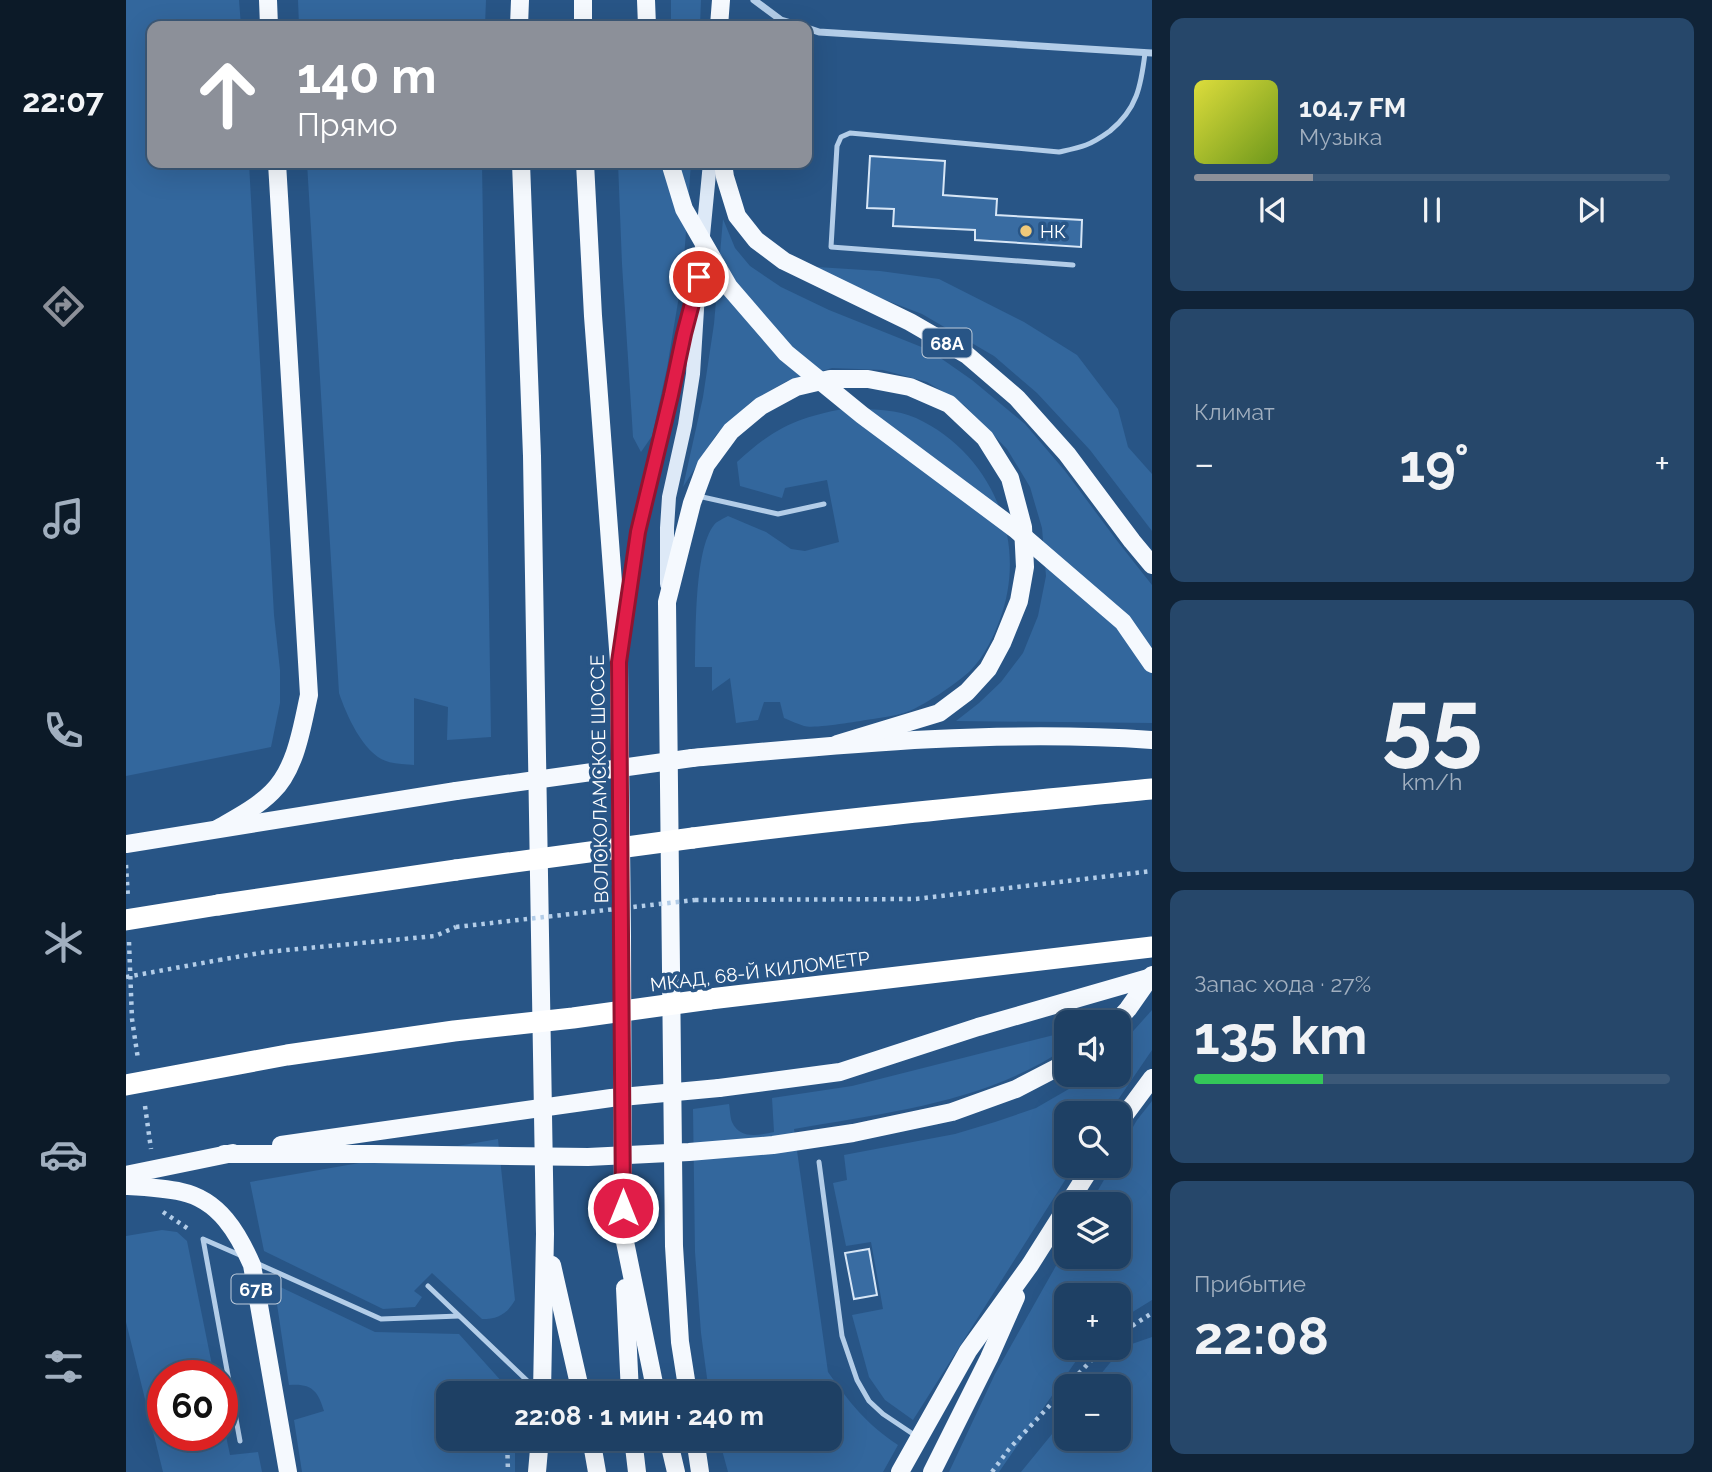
<!DOCTYPE html>
<html lang="ru">
<head>
<meta charset="utf-8">
<style>
  body { margin:0; font-family:Raleway,sans-serif; background:#26476a; color:#f1f3f6; height:100vh; display:flex; flex-direction:column; font-size:26px; white-space:nowrap }
  * { box-sizing:border-box; margin:0 }
  p { font-size:23px; color:#a1afbf }
  .icon { flex:none; width:38px; height:38px; fill:none; stroke:currentColor; stroke-width:2; stroke-linecap:round; stroke-linejoin:round }
  .map { position:relative; flex:1; overflow:hidden }
  .side { display:flex; flex-direction:column; gap:18px; padding:18px; background:#102337; width:560px }
  .side>* { flex:none }
  .top-card { position:absolute; left:21px; top:21px; width:665px; height:147px; border-radius:14px; box-shadow:0 7px 28px #0002,0 0 0 2px #3c5978; background:#8c9099; color:#fff; overflow:hidden }
  .buttons { position:absolute; left:928px; top:1010px; display:grid; gap:14px }
  .buttons a { display:grid; place-items:center; width:77px; height:77px; border-radius:14px; background:#1e4064; box-shadow:0 7px 28px #0002,0 0 0 2px #3c5978; font-size:35px }
  .speed { position:absolute; left:21px; top:1360px; display:flex; gap:14px; font-size:35px; font-weight:700; text-align:center }
  .speed>* { display:grid; place-content:center; width:91px; height:91px; border-radius:50%; background:#1e4064; box-shadow:0 7px 28px #0002,0 0 0 2px #3c5978; line-height:1 }
  .speed .limit { border:10px solid #d22; background:#fff; color:#111 }
  .pin { position:absolute; display:grid; place-items:center; width:60px; height:60px; color:#fff; margin:-30px; border:4px solid #fff; border-radius:50%; box-shadow:0 2px 7px #0007 }
  .me { position:absolute; width:77px; margin:-38px; rotate:0deg; stroke-linejoin:round; filter:drop-shadow(0 0 5px #0008) }
  .turn { display:flex; align-items:center; gap:24px; height:147px; padding:0 35px; font-size:32px }
  .turn .icon { width:91px; height:91px; stroke-width:2.5 }
  .turn b { display:block; font-size:49px; line-height:60px }
  .big { font-size:52px; font-weight:700; line-height:1.1 }
  .side .tile { flex:1; display:flex; flex-direction:column; justify-content:center; gap:10px; min-width:0; padding:0 24px; border-radius:14px; background:#26476a }
  .side .dial { align-items:center; gap:0 }
  .dial b { font-size:91px; line-height:1 }
  .song { display:flex; align-items:center; gap:21px }
  .cover { width:84px; height:84px; border-radius:10px; background:linear-gradient(135deg,hsl(60 70% 55%),hsl(80 70% 35%)) }
  .played { height:7px; border-radius:4px; background:linear-gradient(90deg,#8c9099 25%,#3c5978 25%) }
  .keys { display:flex; justify-content:space-around; direction:ltr }
  .heat { display:flex; justify-content:space-between; align-items:center; font-size:38px; direction:ltr }
  .charge { height:10px; border-radius:5px; background:linear-gradient(90deg,#34c759 27%,#3c5978 0) }
  .trip { position:absolute; left:310px; top:1381px; width:406px; height:70px; border-radius:14px; background:#1e4064; box-shadow:0 7px 28px #0002,0 0 0 2px #3c5978; font-weight:700; line-height:70px; text-align:center }
  main { display:flex; flex:1; min-height:0 }
  .tabs { display:flex; flex-direction:column; width:126px; justify-content:space-around; align-items:center; background:#0c1a28; color:#a1afbf }
  .tabs .icon { width:49px; height:49px }
  .tabs .active { color:#8c9099 }
  .tabs b { font-size:32px; color:#f1f3f6 }
  .map>svg:first-child { display:block }
  .green { fill:#33679d }
  .building { fill:#396ca2; stroke:#d7e6f6; stroke-width:2 }
  .lines { fill:none; stroke-linecap:round; stroke-linejoin:round }
  .path { stroke:#b3cde8; stroke-width:4.5; stroke-dasharray:3.5 5; stroke-linecap:butt }
  .lane { stroke:#b3cde8; stroke-width:5 }
  .street { stroke:#b3cde8; stroke-width:7 }
  .secondary { stroke:#dde9f7; stroke-width:14 }
  .primary { stroke:#f5f9fe; stroke-width:18 }
  .highway { stroke:#fff; stroke-width:21 }
  .path-bridge { stroke:#b3cde8; stroke-width:4.5; stroke-dasharray:3.5 5; stroke-linecap:butt }
  .primary-bridge { stroke:#f5f9fe; stroke-width:18 }
  .highway-bridge { stroke:#fff; stroke-width:21 }
  .route-casing { stroke:#92132f; stroke-width:18 }
  .route { stroke:#e11d48; stroke-width:12 }
  .poi-dot { fill:#efc97a; stroke:#285586; stroke-width:2.5 }
  .labels { text-anchor:middle; dominant-baseline:central; stroke-width:7; stroke-linejoin:round; paint-order:stroke }
  .shield { fill:#285586; stroke:#beccdb; stroke-width:2 }
  .shield-label { font-size:18px; font-weight:bold; fill:#fff }
  .poi-label { font-size:19px; fill:#fff; stroke:#285586; text-anchor:start }
  .street-label { font-size:19px; fill:#fff; stroke:#285586 }
</style>
</head>
<body>
<main>
<nav class="tabs">
<b>22:07</b>
<svg class="icon active" aria-label="directions" viewBox="0 0 24 24"><path d="M12 3l9 9-9 9-9-9zM9 14v-3h6M13 9l2 2-2 2"/></svg>
<svg class="icon" aria-label="music" viewBox="0 0 24 24"><path d="M9 18V5l10-2v13"/><circle cx="6" cy="18" r="3"/><circle cx="16" cy="16" r="3"/></svg>
<svg class="icon" aria-label="phone" viewBox="0 0 24 24"><path d="M5 4h4l2 5-3 2q2 4 5 5l2-3 5 2v4C11 20 4 13 5 4z"/></svg>
<svg class="icon" aria-label="climate" viewBox="0 0 24 24"><path d="M12 3v18M4 7l16 10M4 17L20 7"/></svg>
<svg class="icon" aria-label="car" viewBox="0 0 24 24"><path d="M5 17H2v-5l4-1 3-4h7l3 4 3 1v5h-3M9 17h6M6 11h13"/><circle cx="7" cy="17" r="2"/><circle cx="17" cy="17" r="2"/></svg>
<svg class="icon" aria-label="filters" viewBox="0 0 24 24"><path d="M4 7h16M4 17h16"/><circle cx="9" cy="7" r="2"/><circle cx="15" cy="17" r="2"/></svg>
</nav>
<div class="map">
<svg width="1026" height="1472" viewBox="0 0 1026 1472">
  <rect width="100%" height="100%" fill="#285586"/>
  <g class="green">
    <path d="M0,0H113L115,26H26V163H123L148,615L154,670V703L145,747L0,776Z"/>
    <path d="M172,0H360L359,26H173Z"/>
    <path d="M545,0H575L574,26H545Z"/>
    <path d="M181,163H356L365,737L321,740L322,707L288,698V765C279,764 268,764 260,761C237,753 220,714 213,693Z"/>
    <path d="M492,163H565L557,272L541,368L526,436L515,452L507,437L496,264Z"/>
    <path d="M597,219L609,248L624,266L655,287L703,310L803,350L846,380L899,424L939,471L992,542L1026,585V723L830,721L853,703L875,682L897,653L912,616L920,576L916,528L904,487L881,449L838,405L801,382L757,370L706,368L661,381L625,402L590,435L557,487L577,397L588,324Z"/>
    <path d="M691,267L754,271L813,279L898,322L951,355L992,409L1002,447L1026,474V531L964,450L911,393L868,356L796,314L694,275Z"/>
    <path d="M717,409C741,409 767,408 790,418C866,453 903,541 874,619C867,638 859,655 845,670C833,682 795,708 778,713C768,716 757,717 747,719C733,721 689,729 678,726C672,724 665,721 658,718L654,702H638L632,720L610,723L604,678L586,691V667H569C570,633 568,550 588,525C591,521 597,519 602,516L640,532L665,549L679,551L713,542L701,480L659,488L656,498L614,486L611,462C647,429 669,418 717,409Z"/>
    <path d="M1026,1010V1050L983,1113H940V1166H948L787,1420L759,1400L743,1377L726,1315L757,1309L745,1242L720,1246L707,1183L721,1180L718,1155L829,1134L869,1122L910,1108L948,1086L964,1075L992,1074V1048Z"/>
    <path d="M940,1032V1048C858,1103 763,1112 668,1129L702,1372C724,1403 740,1424 772,1445L757,1472H602L593,1439L704,1438V1393H583L575,1333L569,1252L567,1109L603,1104C604,1109 604,1117 606,1122C614,1140 633,1135 648,1132L646,1098L726,1086Z"/>
    <path d="M1026,1101V1300L992,1321V1295H940V1348H959L873,1472H823L869,1374L940,1248V1256H992V1204H964L986,1166H992V1153L1011,1120Z"/>
    <path d="M372,1139L389,1300C381,1314 372,1319 356,1319L306,1273L288,1291L296,1297L289,1307L257,1309L138,1251L124,1182Z"/>
    <path d="M36,1230L51,1232L61,1241L88,1375L37,1376V1435H96V1417L104,1455L132,1452L136,1472H37L0,1322V1236Z"/>
    <path d="M148,1284L249,1332L333,1334L386,1393H322V1438L389,1439V1472H176L168,1420L198,1411C192,1391 186,1383 163,1385Z"/>
    <path d="M1026,1337V1472H895L940,1417V1438H992V1386H965L997,1347Z"/>
  </g>
  <g class="building">
    <path d="M744,156L819,161L817,195L871,199L870,215L956,220L955,247L849,240V230L767,226L768,209L741,208Z"/>
    <path d="M743,1249L751,1295L728,1299L719,1253Z"/>
  </g>
  <g class="lines">
    <g class="path">
      <path d="M0,865L2,898"/>
      <path d="M569,900L790,899L1026,871"/>
      <path d="M3,942L6,1019L12,1059"/>
      <path d="M93,960L140,952L309,936L330,927"/>
      <path d="M19,1106L25,1149"/>
      <path d="M37,1212L64,1230"/>
      <path d="M992,1335L1026,1313"/>
      <path d="M941,1386L977,1348"/>
      <path d="M381,1438L382,1472"/>
      <path d="M866,1472L883,1449L940,1388"/>
    </g>
    <g class="lane">
      <path d="M947,265L705,247L711,146L715,137L724,133L933,152C942,150 952,148 960,145C968,142 977,136 984,131C1011,109 1015,86 1019,53"/>
      <path d="M572,496L652,514L698,504"/>
      <path d="M693,1162L716,1336L731,1380L743,1401L757,1414L790,1436"/>
      <path d="M128,1262L255,1319L333,1316"/>
      <path d="M302,1286L412,1391"/>
      <path d="M114,1441L77,1239L116,1256"/>
    </g>
    <g class="street">
      <path d="M628,0L655,20L675,26"/>
      <path d="M681,28L693,32L1026,53"/>
    </g>
    <g class="secondary">
      <path d="M541,584V528L543,497L559,425L567,374L573,277L584,163"/>
      <path d="M496,640L512,532L566,304"/>
    </g>
    <g class="primary">
      <path d="M142,0L143,26"/>
      <path d="M520,0L521,26"/>
      <path d="M393,26L394,0"/>
      <path d="M457,26V0"/>
      <path d="M593,26L595,0"/>
      <path d="M395,163L406,456L419,1234L416,1393"/>
      <path d="M459,163L467,316L493,662L496,936L497,1232L530,1393"/>
      <path d="M597,163L599,177L611,216L630,240L658,261L784,322L841,355L891,398L941,454L1006,541L1026,565"/>
      <path d="M566,758C719,744 873,729 1026,740"/>
      <path d="M91,829C110,818 130,808 146,792C170,769 176,727 183,695L151,163"/>
      <path d="M0,844L330,791"/>
      <path d="M593,1088L714,1072L852,1027L1026,977"/>
      <path d="M992,1124L1026,1078"/>
      <path d="M942,1204L966,1166"/>
      <path d="M426,1265L455,1393"/>
      <path d="M499,1288L504,1393"/>
      <path d="M562,1393L554,1342L548,1246L541,602L566,503L580,465L605,431L635,406L670,387L704,379H742L784,387L823,404L859,438L884,478L897,527L899,567L893,601L876,643L862,669L841,692L813,713L711,744"/>
      <path d="M465,1438L471,1472"/>
      <path d="M507,1438L511,1472"/>
      <path d="M542,1438L550,1472"/>
      <path d="M569,1438L574,1472"/>
      <path d="M411,1472L414,1438"/>
      <path d="M774,1472L842,1351L904,1265L940,1208"/>
      <path d="M806,1472L863,1358L890,1297"/>
    </g>
    <g class="highway">
      <path d="M567,838C719,818 873,804 1026,789"/>
      <path d="M92,905L330,870"/>
      <path d="M584,999L1026,947"/>
    </g>
    <g class="path-bridge">
      <path d="M330,927L569,900"/>
      <path d="M0,977L93,960"/>
    </g>
    <g class="primary-bridge">
      <path d="M544,163L558,209L603,287L660,353L736,415L889,529L997,622L1026,664"/>
      <path d="M330,791L566,758"/>
      <path d="M990,1022L1002,1009L1026,975"/>
      <path d="M155,1145L485,1098L593,1088"/>
      <path d="M98,1154H248L462,1157L563,1152L647,1145L727,1133L826,1112L890,1089L940,1063"/>
      <path d="M0,1175L107,1153"/>
      <path d="M0,1186C18,1187 38,1188 56,1192C93,1200 112,1233 126,1265L162,1472"/>
    </g>
    <g class="highway-bridge">
      <path d="M330,870L567,838"/>
      <path d="M0,920L92,905"/>
      <path d="M0,1085L161,1055L328,1031L447,1018L584,999"/>
    </g>
  </g>
  <g class="lines">
    <g class="route-casing">
      <path id="route" d="M497,1208L493,662L512,532L545,395L558,334L573,277"/>
    </g>
    <use href="#route" class="route"/>
  </g>
  <circle class="poi-dot" cx="900" cy="231" r="7"/>
  <g class="labels">
    <g class="shield">
      <rect x="796.5" y="328.5" width="49" height="29" rx="5"/>
      <rect x="105.5" y="1274.5" width="49" height="29" rx="5"/>
    </g>
    <g class="shield-label">
      <text x="821" y="343">68A</text>
      <text x="130" y="1289">67B</text>
    </g>
    <g class="poi-label">
      <text x="914" y="231">НК</text>
    </g>
    <g class="street-label">
      <text transform="translate(473 779) rotate(-91)">ВОЛОКОЛАМСКОЕ ШОССЕ</text>
      <text transform="translate(634 971) rotate(-7)">МКАД, 68-Й КИЛОМЕТР</text>
    </g>
  </g>
</svg>
<div class="buttons">
<a><svg class="icon" aria-label="sound" viewBox="0 0 24 24"><path d="M4 9h4l5-4v14l-5-4H4zM17 9q2 3 0 6"/></svg></a>
<a><svg class="icon" aria-label="search" viewBox="0 0 24 24"><circle cx="10" cy="10" r="6"/><path d="M15 15l6 6"/></svg></a>
<a><svg class="icon" aria-label="layers" viewBox="0 0 24 24"><path d="M12 4l9 5-9 5-9-5zM3 14l9 5 9-5"/></svg></a>
<a>+</a>
<a>−</a>
</div>
<div class="speed"><div class="limit">60</div></div>
<div class="pin" style="left:573px;top:277px;background:#d93025"><svg class="icon" aria-label="arrive" viewBox="0 0 24 24"><path d="M6 21V4h12l-3 4 3 4H6"/></svg></div>
<svg class="me" style="left:497px;top:1208px" viewBox="-20 -20 40 40"><circle r="17" fill="#e11d48" stroke="#fff" stroke-width="3"/><path d="M0-11L8 9 0 5-8 9z" fill="#fff"/></svg>
<div class="trip">22:08 · 1 мин · 240 m</div>
<div class="top-card">
<div class="turn"><svg class="icon" aria-label="ahead" viewBox="0 0 24 24"><path d="M12 20V5M6 11l6-6 6 6"/></svg><div><b>140 m</b>Прямо</div></div>
</div>
</div>
<section class="side">
<div class="tile">
<div class="song"><i class="cover"></i><div><b>104.7 FM</b><p>Музыка</p></div></div>
<div class="played"></div>
<div class="keys"><svg class="icon" aria-label="previous" viewBox="0 0 24 24"><path d="M18 5L8 12l10 7zM5 5v14"/></svg><svg class="icon" aria-label="pause" viewBox="0 0 24 24"><path d="M8 5v14M16 5v14"/></svg><svg class="icon" aria-label="next" viewBox="0 0 24 24"><path d="M6 5l10 7-10 7zM19 5v14"/></svg></div>
</div>
<div class="tile"><p>Климат</p>
<div class="heat"><a>−</a><b class="big">19°</b><a>+</a></div>
</div>
<div class="tile dial"><b>55</b><p>km/h</p></div>
<div class="tile"><p>Запас хода · 27%</p><b class="big">135 km</b><div class="charge"></div></div>
<div class="tile"><p>Прибытие</p><b class="big">22:08</b></div>
</section>
</main>
</body>
</html>
